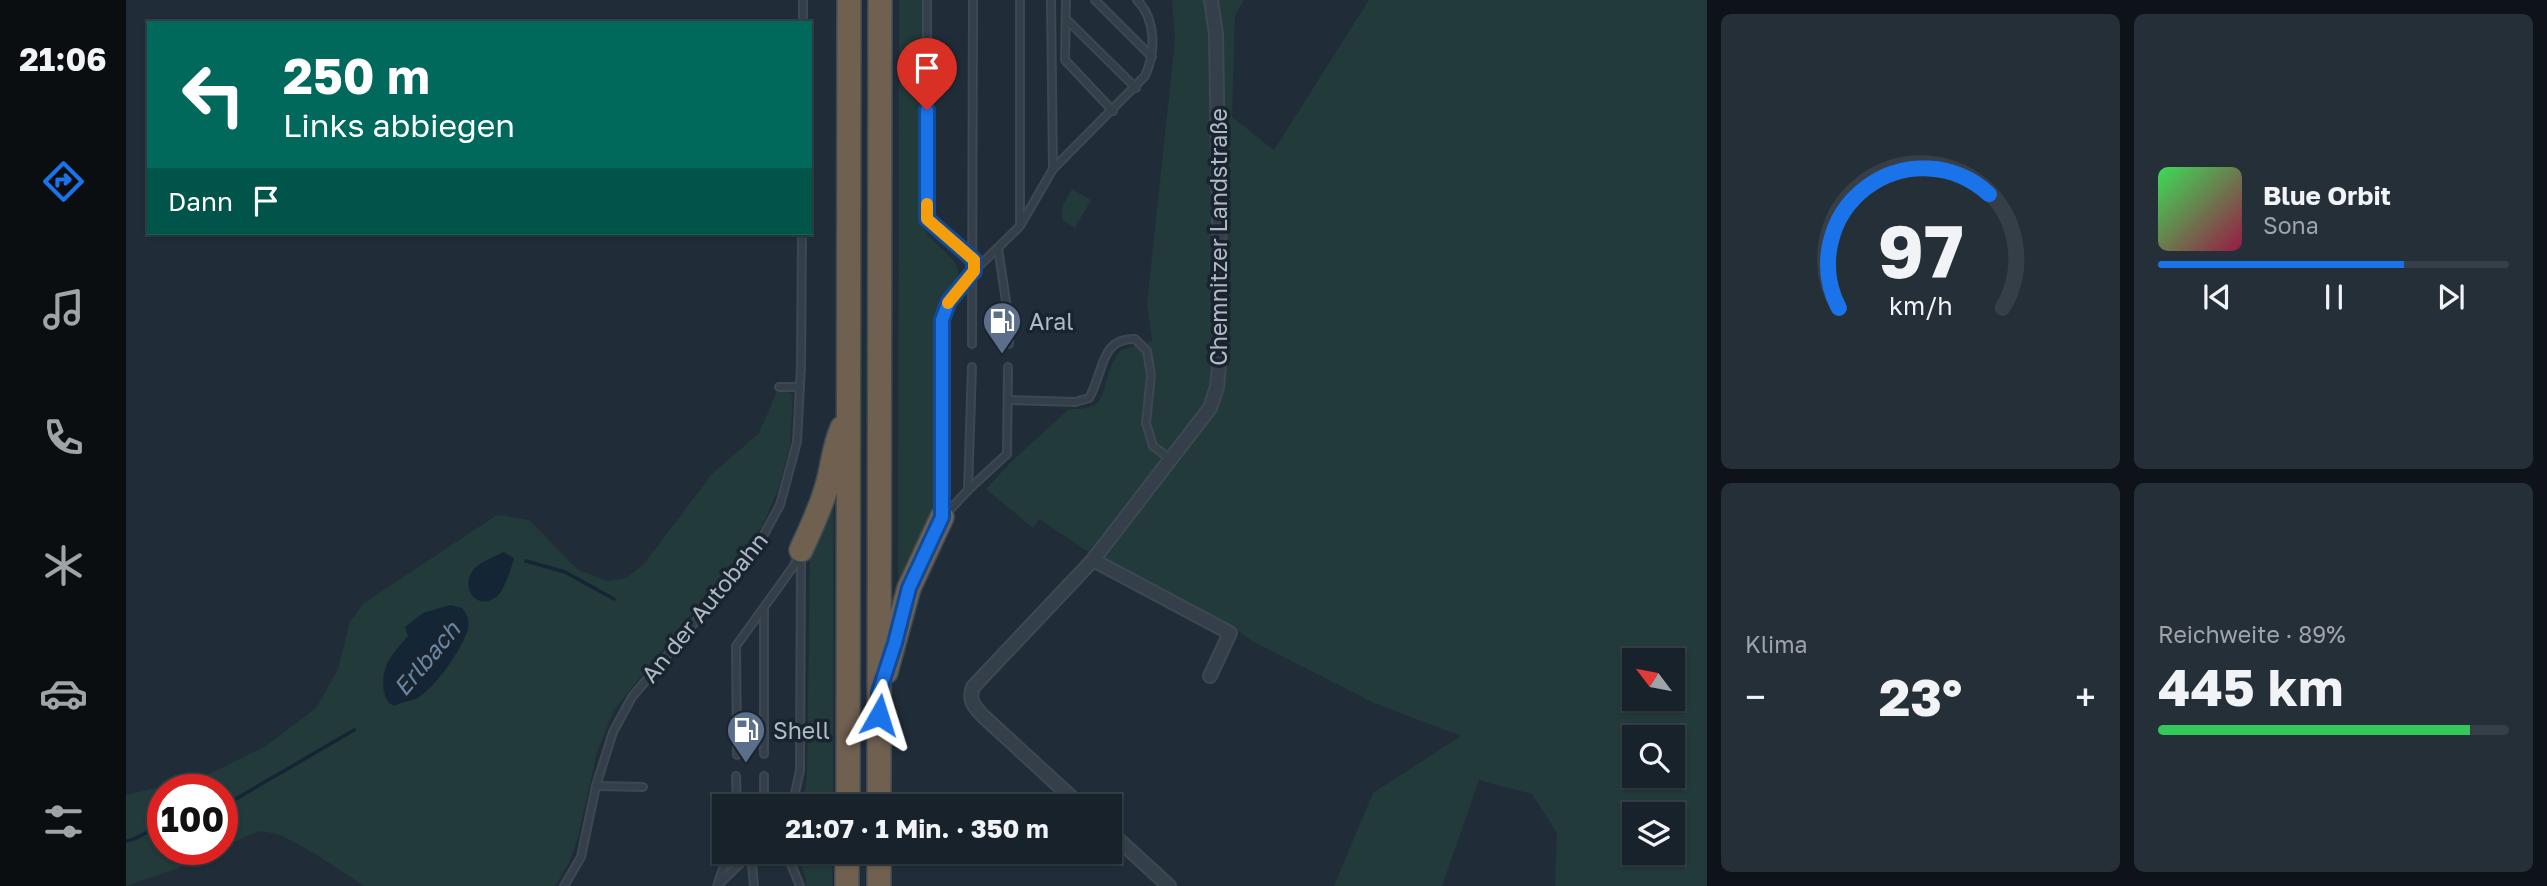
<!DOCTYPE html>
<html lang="de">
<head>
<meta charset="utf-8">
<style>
  body { margin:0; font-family:"Golos Text",sans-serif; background:#252f37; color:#f1f3f6; height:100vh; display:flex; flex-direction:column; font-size:26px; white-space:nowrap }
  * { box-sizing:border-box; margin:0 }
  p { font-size:23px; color:#9fa4a9 }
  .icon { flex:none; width:38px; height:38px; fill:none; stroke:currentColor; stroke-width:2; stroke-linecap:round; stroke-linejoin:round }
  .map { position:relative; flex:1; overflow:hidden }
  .sheet { display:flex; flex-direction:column; gap:14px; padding:14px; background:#0d1318; width:840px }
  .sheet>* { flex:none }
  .guide { position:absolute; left:21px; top:21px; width:665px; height:214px; border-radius:0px; box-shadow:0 2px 5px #0004,0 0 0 2px #363f47; background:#00695c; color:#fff; overflow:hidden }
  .needle { width:46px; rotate:302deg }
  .fabs { position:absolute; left:1496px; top:648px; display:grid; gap:14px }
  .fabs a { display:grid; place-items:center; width:63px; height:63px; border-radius:0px; background:#18222b; box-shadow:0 2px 5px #0004,0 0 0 2px #363f47; font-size:35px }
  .speed { position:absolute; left:21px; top:774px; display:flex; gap:14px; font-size:35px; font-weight:700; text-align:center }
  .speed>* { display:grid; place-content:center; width:91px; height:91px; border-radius:50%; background:#18222b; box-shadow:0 2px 5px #0004,0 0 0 2px #363f47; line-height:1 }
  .speed .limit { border:10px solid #d22; background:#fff; color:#111 }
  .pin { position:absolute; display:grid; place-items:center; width:60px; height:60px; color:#fff; margin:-72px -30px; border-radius:50% 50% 50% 0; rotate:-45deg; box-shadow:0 0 7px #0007 }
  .pin .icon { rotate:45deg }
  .me { position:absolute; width:77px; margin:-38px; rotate:6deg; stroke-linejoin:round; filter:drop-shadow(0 0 5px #0008) }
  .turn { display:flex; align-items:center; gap:24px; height:147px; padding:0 21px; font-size:32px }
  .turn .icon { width:91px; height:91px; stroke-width:2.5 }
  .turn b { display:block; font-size:49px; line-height:60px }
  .then { display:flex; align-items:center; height:66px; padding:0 21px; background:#0003; gap:14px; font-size:26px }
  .big { font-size:52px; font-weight:700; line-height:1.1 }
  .sheet .widget { flex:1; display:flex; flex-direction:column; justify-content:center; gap:10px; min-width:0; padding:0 24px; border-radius:10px; background:#252f37 }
  .sheet .dial { align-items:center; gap:0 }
  .dial svg { height:182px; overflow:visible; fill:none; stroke:#363f47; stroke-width:7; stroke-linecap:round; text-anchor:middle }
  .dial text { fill:#f1f3f6; stroke:none }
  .song { display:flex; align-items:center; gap:21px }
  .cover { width:84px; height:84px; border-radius:10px; background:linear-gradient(135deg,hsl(130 70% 55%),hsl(340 70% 35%)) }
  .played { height:7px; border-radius:4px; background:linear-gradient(90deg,#1a73e8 70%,#363f47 70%) }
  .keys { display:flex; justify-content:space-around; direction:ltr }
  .heat { display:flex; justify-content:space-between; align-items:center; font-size:38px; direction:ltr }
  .charge { height:10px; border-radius:5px; background:linear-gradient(90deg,#34c759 89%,#363f47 0) }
  .sheet .tiles { flex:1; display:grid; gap:14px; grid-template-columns:repeat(2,1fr) }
  .trip { position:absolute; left:586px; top:794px; width:410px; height:70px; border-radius:0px; background:#18222b; box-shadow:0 2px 5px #0004,0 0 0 2px #363f47; font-weight:700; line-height:70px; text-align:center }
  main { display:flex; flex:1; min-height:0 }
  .tabs { display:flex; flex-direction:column; width:126px; justify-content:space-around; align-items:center; background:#0a0e11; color:#9fa4a9 }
  .tabs .icon { width:49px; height:49px }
  .tabs .selected { color:#1a73e8 }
  .tabs b { font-size:32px; color:#f1f3f6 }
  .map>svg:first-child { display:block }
  .green { fill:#223a3a; fill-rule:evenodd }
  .water { fill:#142536 }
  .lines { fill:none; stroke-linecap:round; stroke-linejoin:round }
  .stream { stroke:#142536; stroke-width:3.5 }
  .lane-casing { stroke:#3d4853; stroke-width:10 }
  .street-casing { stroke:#3d4853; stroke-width:16 }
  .highway-casing { stroke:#3e4a54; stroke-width:26 }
  .lane { stroke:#343f49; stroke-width:6 }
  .street { stroke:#343f49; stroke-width:12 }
  .highway { stroke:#706050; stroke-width:23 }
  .route-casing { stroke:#114b97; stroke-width:18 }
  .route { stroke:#1a73e8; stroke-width:12 }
  .slow { stroke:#f59e0b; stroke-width:12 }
  .labels { text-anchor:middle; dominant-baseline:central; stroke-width:7; stroke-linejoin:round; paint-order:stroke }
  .street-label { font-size:23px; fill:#aebac6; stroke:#19242e }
  .poi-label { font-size:23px; fill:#aebac6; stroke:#19242e; text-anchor:start }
  .water-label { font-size:24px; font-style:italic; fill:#6688a6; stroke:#19242e }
</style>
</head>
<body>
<main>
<nav class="tabs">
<b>21:06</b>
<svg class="icon selected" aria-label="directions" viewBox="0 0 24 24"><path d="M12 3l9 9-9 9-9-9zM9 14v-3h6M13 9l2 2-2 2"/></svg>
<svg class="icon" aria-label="music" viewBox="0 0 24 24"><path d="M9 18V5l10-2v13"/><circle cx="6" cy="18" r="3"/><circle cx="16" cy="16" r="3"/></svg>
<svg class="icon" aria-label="phone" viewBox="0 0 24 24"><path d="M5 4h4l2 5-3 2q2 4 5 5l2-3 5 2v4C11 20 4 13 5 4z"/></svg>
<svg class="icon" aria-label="climate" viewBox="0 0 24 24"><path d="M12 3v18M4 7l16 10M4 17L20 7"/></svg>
<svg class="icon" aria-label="car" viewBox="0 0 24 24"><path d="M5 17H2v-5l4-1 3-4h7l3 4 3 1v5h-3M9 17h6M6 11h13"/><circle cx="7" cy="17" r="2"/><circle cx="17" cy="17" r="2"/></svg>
<svg class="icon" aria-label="filters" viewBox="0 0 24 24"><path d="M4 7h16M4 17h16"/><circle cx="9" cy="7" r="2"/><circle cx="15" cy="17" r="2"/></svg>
</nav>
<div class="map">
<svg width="1581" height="886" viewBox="0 0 1581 886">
  <rect width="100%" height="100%" fill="#202d39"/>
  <g class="green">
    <path d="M773,0H796V215C797,223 798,230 803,236C812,248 834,259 832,276C830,290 815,300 811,315V495L808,517L772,606Z"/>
    <path d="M1046,0H1118L1109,15L1106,117L1148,150L1243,0H1581V886H1429L1431,833L1406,794L1353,780L1316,886H1208L1247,793L1335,736L1248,703L1126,641L1109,629L976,561L913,519L907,528L860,489L885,462L943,409C979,410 974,398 984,369C986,363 991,356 995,350L1026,341L1021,304L1049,40ZM1508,660H1547V698H1508ZM1508,737H1547V775H1508ZM1508,814H1547V852H1508Z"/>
    <path d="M946,189L965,200L949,228L936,220V207Z"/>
    <path d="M653,387L667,395L664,445L653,487L636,527L488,710L471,752L452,838L443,863L429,886H238L191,855L153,834L133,831L96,847V789H37V849H93L50,869L0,886V795L80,776L140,746L190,708L212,669L224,622L238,603L371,515L403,520L452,570L482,581L500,578L518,564L586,474L633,433ZM378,552L388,558L376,588L370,598L349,569ZM282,636L335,644L306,686L291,699L263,704C246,678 266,655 282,636Z"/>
    <path d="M705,504L707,506V807H673L680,786L681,771L684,560L686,547Z"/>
    <path d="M670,852H706V886H680V878Z"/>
  </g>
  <g class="water">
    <path d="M378,552L388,559C384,570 379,591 369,598C350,611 332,586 349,568C357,561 369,556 378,552Z"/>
    <path d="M324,605L336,608C341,614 344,621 342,629C337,648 310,686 294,696C286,702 276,701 268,706C260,701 259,696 258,687C256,663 267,654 282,636L279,627L297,613Z"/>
  </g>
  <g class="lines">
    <g class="stream">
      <path d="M400,561L439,572L488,599"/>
      <path d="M96,807L228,730"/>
      <path d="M0,841C13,840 23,828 37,826"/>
    </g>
    <g class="lane-casing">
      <g id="lane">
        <path d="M801,0V220L848,260"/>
        <path d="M894,0V224"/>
        <path d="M925,0L927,169"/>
        <path d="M940,0L939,60L987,111"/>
        <path d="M969,0L1026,57"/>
        <path d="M940,19L1010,88"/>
        <path d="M677,23V0"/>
        <path d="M872,248L883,321V344"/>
        <path d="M846,344L847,0"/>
        <path d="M653,387H674"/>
        <path d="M882,400L949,402L963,398C978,374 973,338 1009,339L1021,351L1025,375L1020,423L1027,446L1044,459"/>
        <path d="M842,490L881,454L882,367"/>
        <path d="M816,512V320L823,301L848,271L894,226L927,169L1019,76C1030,52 1030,19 1011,0"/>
        <path d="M820,514L842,490L846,367"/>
        <path d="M638,610V754"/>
        <path d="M611,755L610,646L667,567L673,555"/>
        <path d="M610,776L611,807"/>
        <path d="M638,776V807"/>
        <path d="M470,786L517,787"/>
        <path d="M666,807L674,770L675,555"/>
        <path d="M660,852L674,886"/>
        <path d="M625,853L628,886"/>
        <path d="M592,883L603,852"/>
        <path d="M438,886L455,857L470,786L487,732L506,697L629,551L654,505L671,442L675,366L676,233"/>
        <path d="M591,886L626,852"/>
      </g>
    </g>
    <g class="street-casing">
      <g id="street">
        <path d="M967,560L1104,633L1084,676"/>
        <path d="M956,807L857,716C848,706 842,701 847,687L967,560L1084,408L1091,387L1095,343L1090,34L1085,0"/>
        <path d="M984,832L1043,886"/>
      </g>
    </g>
    <g class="highway-casing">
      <g id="highway">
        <path d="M675,550C685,528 696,506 702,482C707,463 708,446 716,428"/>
        <path d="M760,672L783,588L816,517"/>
        <path d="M722,807L723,0"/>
        <path d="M753,807L754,0"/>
        <path d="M721,886V852"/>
        <path d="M753,886V852"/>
      </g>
    </g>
    <use href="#lane" class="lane"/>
    <use href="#street" class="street"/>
    <use href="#highway" class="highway"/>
  </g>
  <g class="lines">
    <g class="route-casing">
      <path id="route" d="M753,715V692L769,643L783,588L816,517V320L823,301L848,271V260L801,219V110"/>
    </g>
    <use href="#route" class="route"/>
    <path class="slow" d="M801,204V219L848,260V271L822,303"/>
  </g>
  <defs>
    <g id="fuel-pin" transform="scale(2.0125)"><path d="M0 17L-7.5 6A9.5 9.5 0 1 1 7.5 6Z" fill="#5c6f8a" stroke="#19242e"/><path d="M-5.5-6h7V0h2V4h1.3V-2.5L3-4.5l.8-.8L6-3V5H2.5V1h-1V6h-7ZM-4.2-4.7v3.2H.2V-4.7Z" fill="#fff"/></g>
  </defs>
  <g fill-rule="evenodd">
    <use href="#fuel-pin" x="876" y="321"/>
    <use href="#fuel-pin" x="620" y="730"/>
  </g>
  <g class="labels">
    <g class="street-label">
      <text transform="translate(1092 237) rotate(-90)">Chemnitzer Landstraße</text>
      <text transform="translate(578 607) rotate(-51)">An der Autobahn</text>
    </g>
    <g class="poi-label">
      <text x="903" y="321">Aral</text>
      <text x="647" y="730">Shell</text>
    </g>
    <g class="water-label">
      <text transform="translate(300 658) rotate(-50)">Erlbach</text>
    </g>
  </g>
</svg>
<div class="fabs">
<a><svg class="needle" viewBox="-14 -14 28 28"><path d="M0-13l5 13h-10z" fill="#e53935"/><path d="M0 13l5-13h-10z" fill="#9fa4a9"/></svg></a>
<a><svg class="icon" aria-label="search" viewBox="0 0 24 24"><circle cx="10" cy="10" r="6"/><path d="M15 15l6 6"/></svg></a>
<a><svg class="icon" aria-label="layers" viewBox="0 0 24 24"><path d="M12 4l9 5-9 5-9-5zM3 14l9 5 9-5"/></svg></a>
</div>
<div class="speed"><div class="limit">100</div></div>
<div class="pin" style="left:801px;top:110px;background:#d93025"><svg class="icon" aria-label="arrive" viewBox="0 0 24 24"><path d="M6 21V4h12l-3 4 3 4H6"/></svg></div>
<svg class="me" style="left:753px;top:715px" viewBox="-20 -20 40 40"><path d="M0-17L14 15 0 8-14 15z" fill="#1a73e8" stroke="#fff" stroke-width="4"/></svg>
<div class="trip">21:07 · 1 Min. · 350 m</div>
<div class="guide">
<div class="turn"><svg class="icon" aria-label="left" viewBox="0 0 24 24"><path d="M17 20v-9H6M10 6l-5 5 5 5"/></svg><div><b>250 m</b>Links abbiegen</div></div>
<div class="then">Dann<svg class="icon" aria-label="arrive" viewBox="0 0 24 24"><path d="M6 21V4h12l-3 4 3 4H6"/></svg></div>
</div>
</div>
<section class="sheet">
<div class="tiles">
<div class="widget dial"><svg viewBox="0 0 100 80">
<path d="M14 69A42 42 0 1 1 86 69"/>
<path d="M14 69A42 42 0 0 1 80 19" stroke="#1a73e8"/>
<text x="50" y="56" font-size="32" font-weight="700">97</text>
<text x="50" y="72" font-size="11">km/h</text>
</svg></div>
<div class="widget">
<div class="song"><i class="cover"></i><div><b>Blue Orbit</b><p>Sona</p></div></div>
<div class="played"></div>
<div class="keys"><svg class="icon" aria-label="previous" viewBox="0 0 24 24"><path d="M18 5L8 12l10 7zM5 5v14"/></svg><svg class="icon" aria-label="pause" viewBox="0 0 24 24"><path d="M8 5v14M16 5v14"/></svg><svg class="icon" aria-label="next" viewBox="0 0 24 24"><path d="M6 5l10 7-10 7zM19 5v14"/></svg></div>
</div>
<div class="widget"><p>Klima</p>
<div class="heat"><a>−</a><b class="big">23°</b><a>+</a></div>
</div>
<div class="widget"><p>Reichweite · 89%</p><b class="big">445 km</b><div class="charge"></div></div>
</div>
</section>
</main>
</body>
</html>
